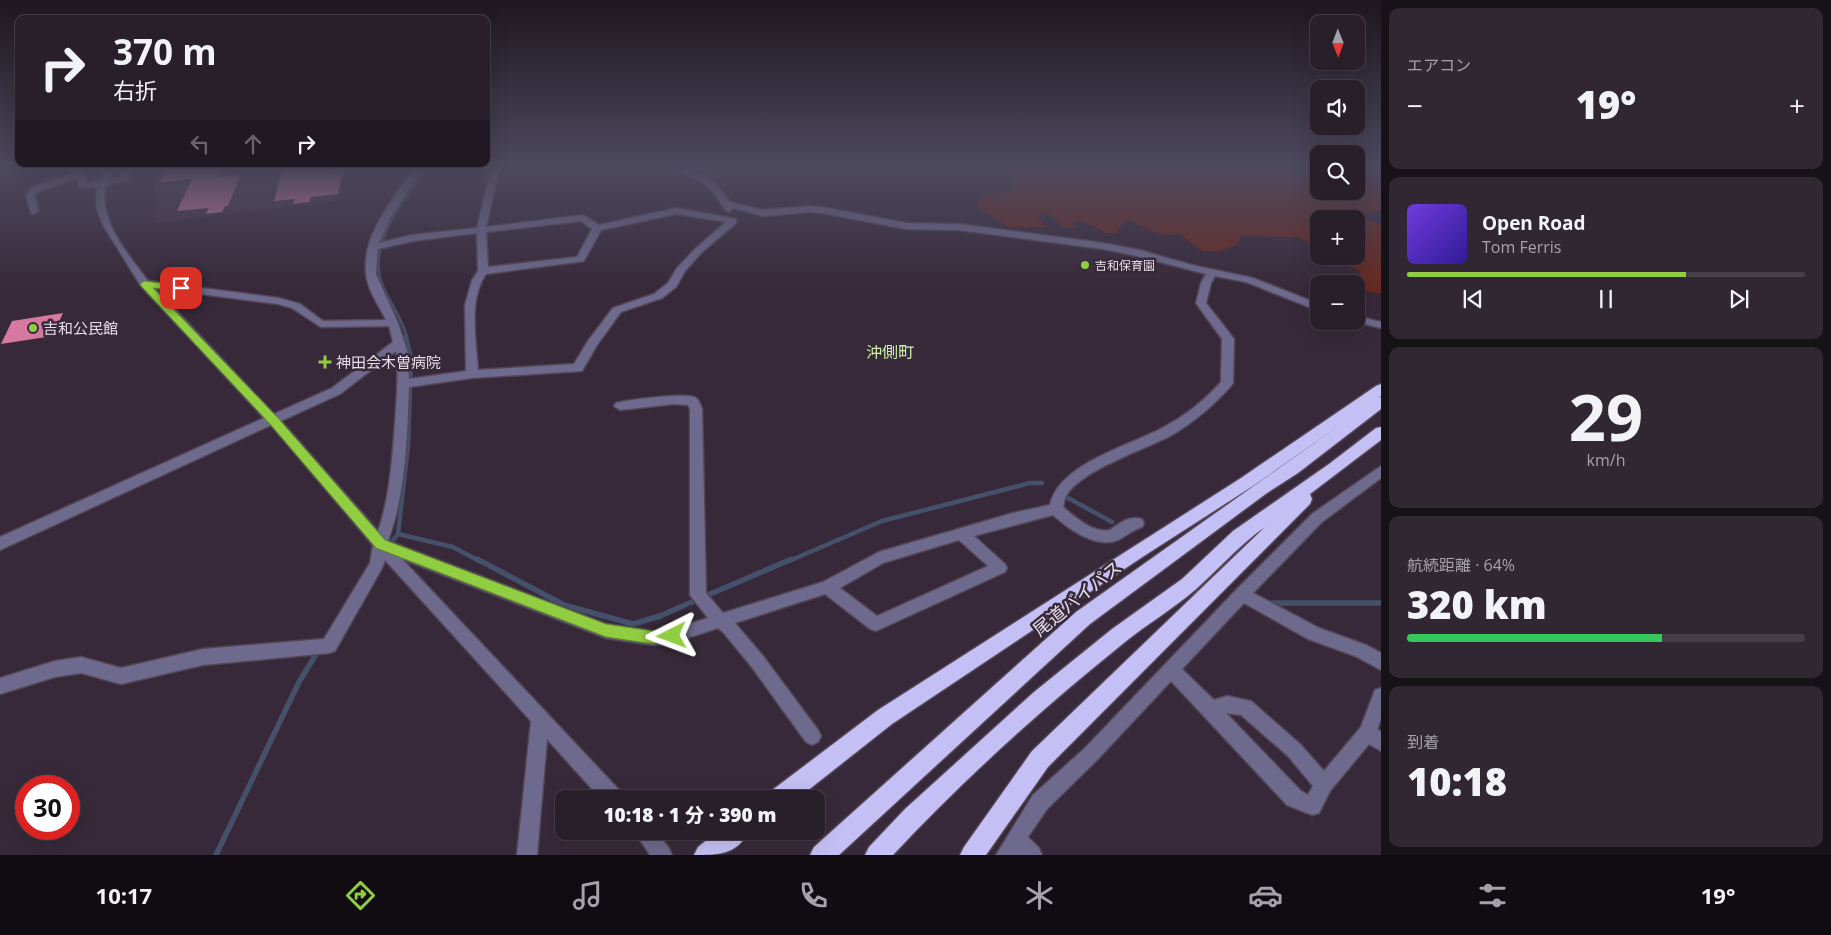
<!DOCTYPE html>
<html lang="ja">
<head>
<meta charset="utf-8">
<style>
  body { margin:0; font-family:"Open Sans","Noto Sans JP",sans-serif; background:#312733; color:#f1f3f6; height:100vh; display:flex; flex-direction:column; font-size:19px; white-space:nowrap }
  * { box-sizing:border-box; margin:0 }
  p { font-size:16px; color:#a5a2a9 }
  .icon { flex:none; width:28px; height:28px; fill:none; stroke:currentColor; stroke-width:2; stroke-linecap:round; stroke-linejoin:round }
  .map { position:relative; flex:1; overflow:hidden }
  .drawer { display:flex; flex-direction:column; gap:8px; padding:8px; background:#171118; width:450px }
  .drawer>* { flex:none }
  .guide { position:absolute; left:15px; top:15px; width:475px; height:152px; border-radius:10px; box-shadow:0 5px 20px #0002,0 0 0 1px #453d47; background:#291f2b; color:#f1f3f6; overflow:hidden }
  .needle { width:32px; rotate:179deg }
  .fabs { position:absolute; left:1310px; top:15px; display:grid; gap:10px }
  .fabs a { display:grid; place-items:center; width:55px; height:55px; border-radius:10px; background:#291f2b; box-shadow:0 5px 20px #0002,0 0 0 1px #453d47; font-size:25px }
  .speed { position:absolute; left:15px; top:775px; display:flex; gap:10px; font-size:25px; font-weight:700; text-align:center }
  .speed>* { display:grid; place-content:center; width:65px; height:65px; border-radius:50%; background:#291f2b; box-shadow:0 5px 20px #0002,0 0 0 1px #453d47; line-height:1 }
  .speed .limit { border:8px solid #d22; background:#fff; color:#111 }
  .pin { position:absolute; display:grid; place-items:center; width:42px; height:42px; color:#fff; margin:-21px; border-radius:10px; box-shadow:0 2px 8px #0006 }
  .me { position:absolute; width:55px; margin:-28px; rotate:267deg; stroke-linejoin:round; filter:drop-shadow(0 0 4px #0008) }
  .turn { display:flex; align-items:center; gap:18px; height:105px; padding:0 15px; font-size:22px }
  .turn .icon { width:65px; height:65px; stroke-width:2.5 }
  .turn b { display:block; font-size:35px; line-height:42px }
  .lanes { display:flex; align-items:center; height:48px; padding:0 15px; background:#0003; justify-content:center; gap:25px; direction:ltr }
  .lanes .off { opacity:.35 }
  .big { font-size:38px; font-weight:800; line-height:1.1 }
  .drawer .tile { flex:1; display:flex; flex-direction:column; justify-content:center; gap:8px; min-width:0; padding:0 18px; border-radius:10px; background:#312733 }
  .drawer .dial { align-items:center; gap:0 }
  .dial b { font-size:65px; line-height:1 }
  .song { display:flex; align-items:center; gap:15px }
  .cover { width:60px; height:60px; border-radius:8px; background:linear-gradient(135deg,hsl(260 70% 55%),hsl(250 70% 35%)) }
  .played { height:5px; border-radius:2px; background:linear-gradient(90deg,#91cd40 70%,#453d47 70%) }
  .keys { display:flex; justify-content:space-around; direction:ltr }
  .heat { display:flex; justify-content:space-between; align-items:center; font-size:28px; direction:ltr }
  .charge { height:8px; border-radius:4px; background:linear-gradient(90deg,#34c759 64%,#453d47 0) }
  .trip { position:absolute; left:555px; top:790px; width:270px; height:50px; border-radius:10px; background:#291f2b; box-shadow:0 5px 20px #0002,0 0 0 1px #453d47; font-weight:800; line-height:50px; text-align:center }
  .tab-bar { display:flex; height:80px; justify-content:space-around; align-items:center; background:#100c11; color:#a5a2a9 }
  .tab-bar .icon { width:35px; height:35px }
  .tab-bar .current { color:#91cd40 }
  .tab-bar b { font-size:22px; color:#f1f3f6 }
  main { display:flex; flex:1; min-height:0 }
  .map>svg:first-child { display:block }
  .built { fill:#443246 }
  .green { fill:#672a22 }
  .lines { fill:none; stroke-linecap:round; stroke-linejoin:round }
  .stream-far2 { stroke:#45506b; stroke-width:3 }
  .stream-far1 { stroke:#45506b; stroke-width:4.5 }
  .stream { stroke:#45506b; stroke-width:5.5 }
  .building { fill:#d6799e }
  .minor-casing { stroke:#534655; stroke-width:3 }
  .highway-casing { stroke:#534655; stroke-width:3 }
  .minor { fill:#6d6a8e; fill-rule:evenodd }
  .highway { fill:#c4c0f5; fill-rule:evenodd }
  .route { fill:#91cd40; stroke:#5e852a }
  .poi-dot { fill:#91cd40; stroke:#372939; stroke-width:2 }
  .labels { text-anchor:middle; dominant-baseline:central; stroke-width:5; stroke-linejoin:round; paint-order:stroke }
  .far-poi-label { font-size:12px; fill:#e6dde7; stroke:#372939; text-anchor:start }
  .poi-label { font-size:15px; fill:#e6dde7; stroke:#372939; text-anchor:start }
  .neighbourhood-label { font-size:16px; fill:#ccf0a9; stroke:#372939 }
  .near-street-label { font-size:18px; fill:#e6dde7; stroke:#372939 }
</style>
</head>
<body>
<main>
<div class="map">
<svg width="1381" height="855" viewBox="0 0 1381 855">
  <rect width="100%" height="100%" fill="#372939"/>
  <path class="built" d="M155,169H367L366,171H389L386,176L343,179L339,199L334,201L155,223Z"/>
  <path class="green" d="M997,169H1319V191H1356V169H1381V210L1360,216L1381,225V294L1356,289L1355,284L1361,272L1332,256H1356V219H1319V249L1298,237L1241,236L1237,245L1219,251H1202L1181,235L1157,234L1130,220L1124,222L1116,233H1105L1099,228L1078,221L1072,223L1076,228H1062L1055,218L1047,213L1036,216L1047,227H1008L977,207L981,197L1006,191L1012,183L1009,175Z"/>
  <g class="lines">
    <path class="stream-far2" d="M407,338C402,315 385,298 380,278C370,241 406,197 425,169"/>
    <g class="stream-far1">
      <path d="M1068,498L1112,522"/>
      <path d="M398,534L453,547L479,561"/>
      <path d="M388,547L398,534L408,446L411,358L406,337"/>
      <path d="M789,561L882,521L1030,483H1042"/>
    </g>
    <g class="stream">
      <path d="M477,559L564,605L633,624L660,616L692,602"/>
      <path d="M708,595L792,559"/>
      <path d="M1268,603H1381"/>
      <path d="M216,855L299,682L318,651"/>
    </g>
  </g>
  <g class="building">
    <path d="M167,169H222L218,177L241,174L228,206H225L222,212L206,214L209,208L177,211L192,179L160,182Z"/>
    <path d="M343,169L338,194L311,197L309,202L293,204L295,199L274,201L282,170Z"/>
    <path d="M63,313L53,336L1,344L12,321Z"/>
  </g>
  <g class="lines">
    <g class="minor-casing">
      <g id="minor">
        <path d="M75,169H83L87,183L99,181L106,169H115L108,180L122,177L119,172L120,169H128L130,175L129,180L106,185C97,220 129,255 148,281L279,298L300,304L323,321L386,320C379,306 367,289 366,273C362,234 393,200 414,169H422L390,219L379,243L412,235L477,228L491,169H499L486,227L583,215L599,225L676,208L736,219V223L701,253L685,271L676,287L662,298L621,312L597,345L582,371L472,378L409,387C407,439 406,492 388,541L606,624L653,631L672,629L708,618L690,595V409L688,405L674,404L620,410L614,406L616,403C626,400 689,392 696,398C699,400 701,406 702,409L706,593L723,613L823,582L879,552L1013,513L1050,505C1059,463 1130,446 1164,427C1185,416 1205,400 1221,382L1222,339L1196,303L1201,283L1206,274L1137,256L1103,249L959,230L906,229L822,213L810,212L763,216L733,208L729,212L726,211L716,196L705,184L674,169H688L705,176L717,186L730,202L763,210L810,206L822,207L906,223L959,224L1103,243L1139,250L1192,265L1253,278L1319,304V311L1246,282L1215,276L1211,283L1206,303L1234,339L1233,383L1231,386C1214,405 1194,422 1172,435C1146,449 1079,471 1066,496C1064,499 1064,504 1063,507C1076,518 1093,533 1110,530C1120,523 1129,515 1142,519L1144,523L1142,527C1130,531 1127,536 1118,540C1096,549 1069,529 1053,515L974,536L1005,564L1007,568L1005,572L876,631L870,629L825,594L735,623L763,656L818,730L821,736L818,742L812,745L806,742L751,666L723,632L718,628L672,643L653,645L606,638L402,559L621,792L623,799H601L547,739L537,855H517L531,721L385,560L382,568L335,651L329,653L203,665L121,684L81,673L55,677L0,694V678L55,661L81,657L121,668L203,649L324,639L370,563L373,545L271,425L0,550V537L264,418L141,286L103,225L96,206L97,187L80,188L77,178L37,192L34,196L39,211L34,214L31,213L26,196L31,188L76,173ZM676,214L726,222L695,249L677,268L668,283L654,294L613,308L588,341L574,364L478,370C476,339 468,300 486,274L584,261L601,230ZM581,221L592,229L577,257L488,267L486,232ZM477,233L478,271L472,280L465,305L466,371L409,379L408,353L398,323L376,274L378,249L413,241ZM155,288L278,304L292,308L321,327L389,326L393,342L332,388L274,414ZM396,351C399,370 397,390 396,409C393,448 391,495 378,531L281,421L340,394ZM959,540L988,566L877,616L840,588L883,563Z"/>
        <path d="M1356,316L1381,322V328L1352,321H1356Z"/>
        <path d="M1381,466V478L1322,522L1253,593L1319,628L1366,645L1381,653V670L1355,656L1308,639L1244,603L1182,669L1214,700L1227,696L1251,701L1300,744L1324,771L1361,727L1375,690L1381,688V719L1377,729L1381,732V751L1369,744L1330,791L1319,813L1312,815L1287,805L1171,681L1098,759L1047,809L1028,837L1039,848L1042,855H996L1033,795L1086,747L1237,589L1312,514ZM1226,713L1241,715L1288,756L1313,786L1308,795L1301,791Z"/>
        <path d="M634,831H655L669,848L672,855H650Z"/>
      </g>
    </g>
    <g class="highway-casing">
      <g id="highway">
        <path d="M1381,384V396L1379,398L1381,397V409L1298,473L1267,493L1090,624L839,855H810L814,847L1076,612L1344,422L1253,486L1144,556L892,724L797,799H768L771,791L878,710L1241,478L1376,386Z"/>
        <path d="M1381,427V440L1310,494L1312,499L1310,504L1048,767L986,855H960L964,847L1032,751L1265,527C1239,545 1219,569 1195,590C1173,609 1147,624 1125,642C1044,707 964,779 893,855H865L869,847L905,809L1034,692L1112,629L1182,579L1233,531L1329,464L1376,428Z"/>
        <path d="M718,831H748C738,855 717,855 694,855L698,847Z"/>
      </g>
    </g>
    <use href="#minor" class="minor"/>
    <use href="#highway" class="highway"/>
  </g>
  <linearGradient id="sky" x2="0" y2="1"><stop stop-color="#1e171f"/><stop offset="0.58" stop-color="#4d495f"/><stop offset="1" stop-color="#4d495f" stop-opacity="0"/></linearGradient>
  <rect width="1381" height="289" fill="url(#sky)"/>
  <path class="route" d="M144,281L185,286V290L181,291L153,288L278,418L385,540L606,624L653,631L672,629L677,631L679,636L677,640L653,644L606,637L376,548L270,424L141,286L140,284Z"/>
  <g class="poi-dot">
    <circle cx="1085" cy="265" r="5"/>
    <circle cx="33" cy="328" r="5"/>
    <path d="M322.5 354.5h5v5h5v5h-5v5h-5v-5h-5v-5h5z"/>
  </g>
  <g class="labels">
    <g class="far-poi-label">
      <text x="1095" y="265">吉和保育園</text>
    </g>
    <g class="poi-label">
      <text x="43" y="328">吉和公民館</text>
      <text x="336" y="362">神田会木曽病院</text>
    </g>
    <g class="neighbourhood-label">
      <text x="890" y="352">沖側町</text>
    </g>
    <g class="near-street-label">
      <text transform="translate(1077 598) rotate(-39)">尾道バイパス</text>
    </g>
  </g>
</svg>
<div class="fabs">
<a><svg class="needle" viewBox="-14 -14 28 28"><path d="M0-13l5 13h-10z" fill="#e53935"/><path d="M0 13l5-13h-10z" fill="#a5a2a9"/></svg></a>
<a><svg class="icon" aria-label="sound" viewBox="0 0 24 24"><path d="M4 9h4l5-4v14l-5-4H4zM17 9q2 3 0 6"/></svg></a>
<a><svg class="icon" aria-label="search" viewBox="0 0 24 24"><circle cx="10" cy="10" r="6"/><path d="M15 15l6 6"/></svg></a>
<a>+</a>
<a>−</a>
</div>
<div class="speed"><div class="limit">30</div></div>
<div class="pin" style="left:181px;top:288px;background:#d93025"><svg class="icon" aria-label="arrive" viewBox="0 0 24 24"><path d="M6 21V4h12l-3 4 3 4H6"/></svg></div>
<svg class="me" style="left:672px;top:636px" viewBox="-20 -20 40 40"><path d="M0-17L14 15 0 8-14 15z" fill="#91cd40" stroke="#fff" stroke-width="4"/></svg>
<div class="trip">10:18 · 1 分 · 390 m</div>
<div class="guide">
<div class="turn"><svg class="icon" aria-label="right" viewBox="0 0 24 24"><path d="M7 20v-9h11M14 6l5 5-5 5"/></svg><div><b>370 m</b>右折</div></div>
<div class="lanes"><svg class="icon off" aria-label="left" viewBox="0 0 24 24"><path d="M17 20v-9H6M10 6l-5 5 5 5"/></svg><svg class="icon off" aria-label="ahead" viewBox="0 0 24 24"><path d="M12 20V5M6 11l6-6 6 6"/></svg><svg class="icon" aria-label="right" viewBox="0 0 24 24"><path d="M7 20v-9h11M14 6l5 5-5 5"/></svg></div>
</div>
</div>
<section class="drawer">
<div class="tile"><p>エアコン</p>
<div class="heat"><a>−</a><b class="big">19°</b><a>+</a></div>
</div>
<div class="tile">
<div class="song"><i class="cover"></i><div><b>Open Road</b><p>Tom Ferris</p></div></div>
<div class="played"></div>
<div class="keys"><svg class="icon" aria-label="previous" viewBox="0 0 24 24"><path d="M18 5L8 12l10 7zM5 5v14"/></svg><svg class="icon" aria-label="pause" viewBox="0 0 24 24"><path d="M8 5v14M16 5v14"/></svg><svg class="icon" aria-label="next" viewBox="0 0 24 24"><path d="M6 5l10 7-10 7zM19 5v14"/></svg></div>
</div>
<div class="tile dial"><b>29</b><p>km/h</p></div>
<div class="tile"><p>航続距離 · 64%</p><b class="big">320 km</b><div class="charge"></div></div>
<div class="tile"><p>到着</p><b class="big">10:18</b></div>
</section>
</main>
<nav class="tab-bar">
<b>10:17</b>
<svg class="icon current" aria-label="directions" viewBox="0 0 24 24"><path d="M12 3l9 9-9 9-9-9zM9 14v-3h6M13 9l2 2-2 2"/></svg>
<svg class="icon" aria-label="music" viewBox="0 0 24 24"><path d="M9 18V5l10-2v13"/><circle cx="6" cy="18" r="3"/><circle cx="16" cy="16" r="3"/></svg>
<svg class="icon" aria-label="phone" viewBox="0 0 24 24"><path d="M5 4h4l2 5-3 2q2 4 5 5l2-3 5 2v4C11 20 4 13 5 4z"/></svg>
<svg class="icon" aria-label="climate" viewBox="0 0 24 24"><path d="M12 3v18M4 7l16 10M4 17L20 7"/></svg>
<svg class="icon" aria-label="car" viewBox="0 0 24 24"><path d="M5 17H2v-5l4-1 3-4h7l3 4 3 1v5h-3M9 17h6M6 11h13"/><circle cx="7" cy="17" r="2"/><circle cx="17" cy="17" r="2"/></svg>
<svg class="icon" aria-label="filters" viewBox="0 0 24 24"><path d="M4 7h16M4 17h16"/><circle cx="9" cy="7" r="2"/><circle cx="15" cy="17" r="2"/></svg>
<b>19°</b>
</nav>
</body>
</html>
